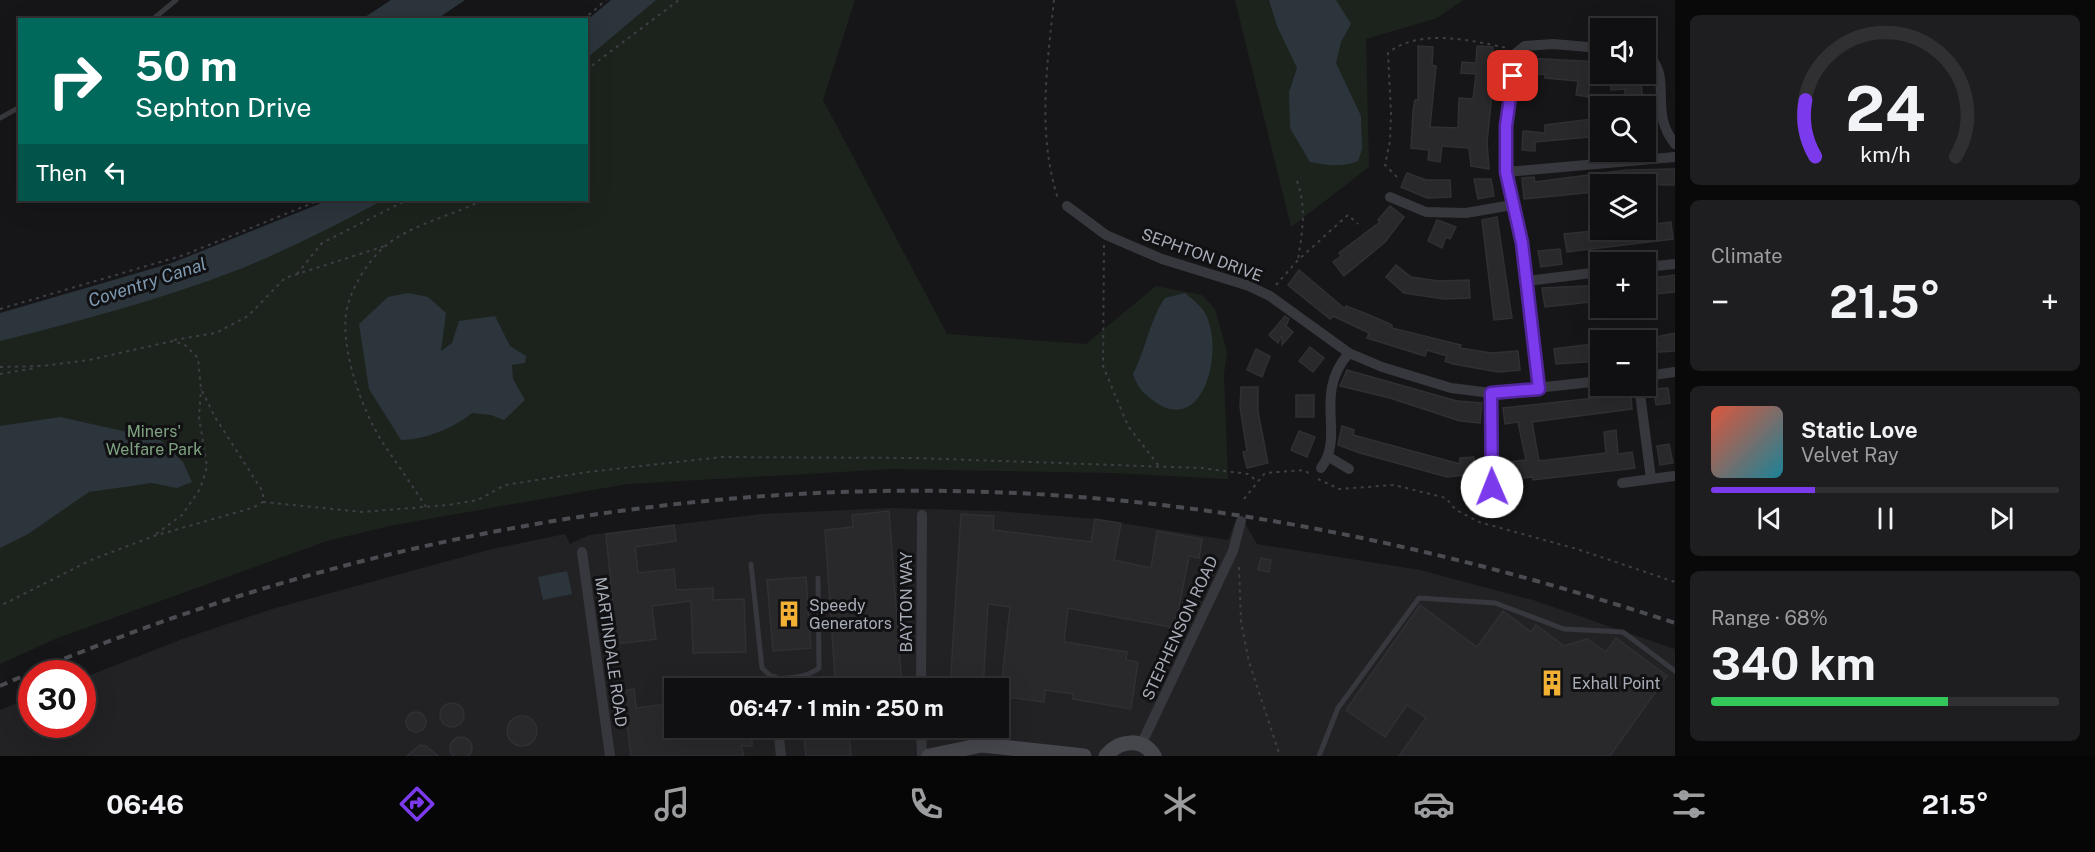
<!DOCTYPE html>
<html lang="en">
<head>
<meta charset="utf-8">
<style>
  body { margin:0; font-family:"Public Sans",sans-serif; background:#1e1e20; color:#f1f3f6; height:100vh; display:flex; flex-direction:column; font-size:22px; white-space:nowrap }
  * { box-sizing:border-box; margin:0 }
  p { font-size:20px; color:#9c9d9f }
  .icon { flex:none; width:33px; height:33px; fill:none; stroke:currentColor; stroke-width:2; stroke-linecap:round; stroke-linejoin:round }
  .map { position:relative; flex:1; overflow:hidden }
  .side { display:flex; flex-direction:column; gap:15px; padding:15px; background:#09090a; width:420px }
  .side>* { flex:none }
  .guide { position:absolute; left:18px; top:18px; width:570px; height:183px; border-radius:0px; box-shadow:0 6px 24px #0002,0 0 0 2px #303032; background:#00695c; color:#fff; overflow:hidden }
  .fabs { position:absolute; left:1590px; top:18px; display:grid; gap:12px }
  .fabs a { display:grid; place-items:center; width:66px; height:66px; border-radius:0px; background:#101012; box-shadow:0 6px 24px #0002,0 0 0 2px #303032; font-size:30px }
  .speed { position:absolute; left:18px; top:660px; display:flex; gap:12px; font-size:30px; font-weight:700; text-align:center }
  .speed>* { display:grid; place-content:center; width:78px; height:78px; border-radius:50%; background:#101012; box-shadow:0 6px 24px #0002,0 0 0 2px #303032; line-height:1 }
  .speed .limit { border:9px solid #d22; background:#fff; color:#111 }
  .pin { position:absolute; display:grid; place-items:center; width:51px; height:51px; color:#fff; margin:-26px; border-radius:12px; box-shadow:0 3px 9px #0006 }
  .me { position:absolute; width:66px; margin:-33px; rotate:359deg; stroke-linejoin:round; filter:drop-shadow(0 0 4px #0008) }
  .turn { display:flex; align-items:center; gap:21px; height:126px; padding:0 18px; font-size:27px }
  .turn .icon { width:78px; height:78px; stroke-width:2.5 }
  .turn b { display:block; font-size:42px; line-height:51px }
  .then { display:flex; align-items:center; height:57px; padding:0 18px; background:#0003; gap:12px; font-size:22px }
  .big { font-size:45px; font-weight:700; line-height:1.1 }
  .side .card { flex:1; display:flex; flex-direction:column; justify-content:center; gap:9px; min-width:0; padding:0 21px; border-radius:9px; background:#1e1e20 }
  .side .dial { align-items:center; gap:0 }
  .dial svg { height:156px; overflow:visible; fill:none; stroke:#303032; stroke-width:7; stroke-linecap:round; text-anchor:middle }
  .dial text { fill:#f1f3f6; stroke:none }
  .song { display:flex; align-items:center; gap:18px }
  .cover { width:72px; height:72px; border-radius:9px; background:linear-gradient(135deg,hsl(10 70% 55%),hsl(190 70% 35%)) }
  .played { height:6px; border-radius:3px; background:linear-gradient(90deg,#7c3aed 30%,#303032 30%) }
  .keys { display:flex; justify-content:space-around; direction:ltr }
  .heat { display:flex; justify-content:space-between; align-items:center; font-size:33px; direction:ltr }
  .charge { height:9px; border-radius:4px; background:linear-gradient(90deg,#34c759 68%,#303032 0) }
  .trip { position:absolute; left:664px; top:678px; width:345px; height:60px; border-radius:0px; background:#101012; box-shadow:0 6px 24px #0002,0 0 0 2px #303032; font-weight:700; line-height:60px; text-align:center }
  .tab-bar { display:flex; height:96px; justify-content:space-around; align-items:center; background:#060607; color:#9c9d9f }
  .tab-bar .icon { width:42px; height:42px }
  .tab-bar .current { color:#7c3aed }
  .tab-bar b { font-size:27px; color:#f1f3f6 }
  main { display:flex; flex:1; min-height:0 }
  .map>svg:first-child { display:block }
  .built { fill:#222225; fill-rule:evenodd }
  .green { fill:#1c231d }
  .water { fill:#2c353c }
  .building { fill:#29292c; stroke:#303034; stroke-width:1.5 }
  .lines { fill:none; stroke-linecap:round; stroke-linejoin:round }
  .path { stroke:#3d3f44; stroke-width:2; stroke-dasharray:3 4.5; stroke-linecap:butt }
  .lane { stroke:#37383d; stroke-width:5 }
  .street { stroke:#37383d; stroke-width:10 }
  .secondary { stroke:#45474d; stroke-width:15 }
  .rail { stroke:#4a4c52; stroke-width:4; stroke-dasharray:8 6; stroke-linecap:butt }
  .route-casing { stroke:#51269a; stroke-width:15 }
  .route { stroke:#7c3aed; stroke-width:10 }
  .labels { text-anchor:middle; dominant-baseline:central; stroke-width:6; stroke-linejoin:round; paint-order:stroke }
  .street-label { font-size:16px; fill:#a8adb8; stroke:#111113 }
  .park-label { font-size:16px; fill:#7fa381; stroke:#111113 }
  .poi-label { font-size:16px; fill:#a8adb8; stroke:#111113; text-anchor:start }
  .water-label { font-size:18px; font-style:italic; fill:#7f9bb3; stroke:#111113 }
</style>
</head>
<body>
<main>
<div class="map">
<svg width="1675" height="756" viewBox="0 0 1675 756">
  <rect width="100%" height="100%" fill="#161618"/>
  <path class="built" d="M891,508L997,511L1095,519L1228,540L1235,522L1246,525L1257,544L1420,570L1533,600L1675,649V756H0V710L31,697L32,724H82L83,678L185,638L272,609L492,549L565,534L570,544L589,535L761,514ZM675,688H999V728H675Z"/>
  <g class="green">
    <path d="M634,0H855L823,100L947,334L1086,344L1156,286L1202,295L1215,309L1227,352L1224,374L1228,479L1112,473L893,469L627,484L394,525L327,541L55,639L0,664V327L357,200H586L587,40Z"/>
    <path d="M1235,0H1463L1437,18L1366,39L1369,167L1291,227Z"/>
  </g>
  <g class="water">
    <path d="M391,0H465L437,19H333L365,17Z"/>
    <path d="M611,0H656L587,58V20Z"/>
    <path d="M1269,0H1336L1351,24L1341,42L1336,63L1361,116L1362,149L1358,161C1341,168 1327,165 1310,162L1290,128L1289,92L1297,68L1277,26Z"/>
    <path d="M329,200H383C337,225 289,249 240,269C163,299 80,321 0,341V313L172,263Z"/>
    <path d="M408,293L428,297L446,313L441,351L452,343L459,321L495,316L510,346L526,356L525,363L512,365L513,379L525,400L504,420L491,415L472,413C454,428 424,440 401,440L369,389L359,324L388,297Z"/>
    <path d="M1185,293C1193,300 1203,307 1207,317C1224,357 1201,439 1151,399C1141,391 1137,386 1133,374C1146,349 1150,319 1165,298Z"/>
    <path d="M60,417L159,439L183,462L192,482L177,488L152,483L89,492L28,534L0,548V426Z"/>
    <path d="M567,571L572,594L543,600L538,577Z"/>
  </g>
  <g class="building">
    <path d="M1418,46L1433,47L1432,65L1436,66L1430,127L1458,128L1459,98L1473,99L1476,74L1461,73L1462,62L1476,63L1477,46L1493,47L1490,75H1494L1487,142L1489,169L1471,166L1469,148L1442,146L1440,162L1428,160L1429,150L1411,148L1413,111L1415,100H1418Z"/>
    <path d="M1526,58L1600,62V82L1590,83L1588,97L1576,95L1578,81L1545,78V74L1527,75Z"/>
    <path d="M1610,74H1640L1643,101L1625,102V89L1611,90Z"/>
    <path d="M1600,118V136L1535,142V151L1522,150L1523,131L1545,133V125Z"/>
    <path d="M1675,169V185L1593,184L1594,192L1524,199L1522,178L1534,177L1535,182L1626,170Z"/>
    <path d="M1407,173L1426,180H1450L1451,197L1427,198L1401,187Z"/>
    <path d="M1474,179H1491L1494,196L1478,199Z"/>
    <path d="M1390,206L1404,217L1385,242L1344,276L1333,262L1341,256L1339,253L1380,222L1378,220Z"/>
    <path d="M1497,217L1512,318L1494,320L1482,220Z"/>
    <path d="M1437,220L1456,227L1450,239L1446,237L1442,248L1428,241Z"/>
    <path d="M1671,222L1673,239L1567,252L1564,234L1604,230H1646V225Z"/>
    <path d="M1560,249L1562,264L1541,267L1538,251Z"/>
    <path d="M1396,265L1411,277L1439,281L1469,280L1470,298L1444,299L1404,293L1386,277Z"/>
    <path d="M1299,270L1345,309L1346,306L1367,314L1392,325V328L1461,345L1460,348L1491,353L1518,351L1520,370L1498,372L1453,364L1445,361L1447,356L1427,350L1425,356L1367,338L1369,333L1333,316L1330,319L1288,285Z"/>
    <path d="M1675,275V292L1646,295V279Z"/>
    <path d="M1585,286H1600V301L1545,307L1542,288Z"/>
    <path d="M1285,316L1289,319L1286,326L1293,332L1282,345V335L1278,343L1269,335Z"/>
    <path d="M1675,333V351L1646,353V339Z"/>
    <path d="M1600,343V361L1556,364L1554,349Z"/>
    <path d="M1310,347L1324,358L1313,372L1299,361Z"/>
    <path d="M1256,349L1270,356L1262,377L1247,370Z"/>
    <path d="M1347,370L1457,401L1482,403L1480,423L1460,421L1390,398L1340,386Z"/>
    <path d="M1241,387H1258V412L1268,463L1247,468L1243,452L1247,451L1240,407Z"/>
    <path d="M1668,388L1670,403L1656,405L1654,389Z"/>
    <path d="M1631,394L1632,409L1532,422L1539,461L1606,453L1604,432L1616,430L1618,454L1632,452L1635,468L1533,480V477L1511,479L1509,462L1526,460L1518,422L1505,424L1503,408Z"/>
    <rect x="1296" y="395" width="18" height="22"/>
    <path d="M1342,426L1354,430L1353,435L1460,464V458L1474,457V468L1484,473L1447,477L1360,453L1338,445Z"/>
    <path d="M1299,431L1315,437L1307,457L1291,450Z"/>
    <path d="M1669,444L1673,463L1660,465L1657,446Z"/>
    <path d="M889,511L902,688H793V683L835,677L825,530L853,527L852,515Z"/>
    <path d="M961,514L994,516L993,530L1091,542L1095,519L1121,523L1114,560L1151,568L1157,531L1202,539L1199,558L1189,556L1175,628L1068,608L1064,642L1127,652L1126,660L1138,662L1131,709L1073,699V694L1045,690L1044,702L1000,696L1010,607L988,604L983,688H950Z"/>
    <path d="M674,525L676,541L635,547L638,573L674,569L676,590L713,588V600L744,599L746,652L693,653L691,601L652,606L656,639L617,644L606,534Z"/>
    <path d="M1261,558L1271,560L1269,572L1258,570Z"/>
    <path d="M806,577L811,648L773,651L767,580Z"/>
    <path d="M1420,605L1477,647L1503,611L1531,632L1536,625L1564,646L1587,639L1606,652L1616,638L1667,676L1610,756H1399L1426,718L1407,705L1385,737L1346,710Z"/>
    <path d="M634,689L636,708L675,703V728H752V746H741L744,756H631L623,691Z"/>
    <circle cx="452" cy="715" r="12"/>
    <circle cx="416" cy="722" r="10"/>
    <circle cx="522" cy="731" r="15"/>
    <path d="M803,728H849L851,756H806Z"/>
    <circle cx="461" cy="748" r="11"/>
    <path d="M420,745L426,746L438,756H407Z"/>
  </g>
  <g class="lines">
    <g class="path">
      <path d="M1054,0C1047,66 1037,134 1058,199"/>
      <path d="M583,20L606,0"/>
      <path d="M586,70L679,0"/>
      <path d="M1397,177L1385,165L1390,141L1391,113L1388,53C1419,28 1470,40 1507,48"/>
      <path d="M1297,181C1307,209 1302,232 1298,260"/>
      <path d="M1104,245L1103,366L1128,426L1159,466"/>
      <path d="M297,274L322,243L407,200"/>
      <path d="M1276,285L1298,260L1348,215L1358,224"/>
      <path d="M0,309L184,255L320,200"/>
      <path d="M174,340L216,333L248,316L285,278L385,246"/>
      <path d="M0,367L42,366L89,360L173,341L185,345L198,358L201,389L215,417L263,492V502L252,508L154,536L91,560L0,606"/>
      <path d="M0,374L36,368"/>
      <path d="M1318,479L1339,489L1394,485L1446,498L1456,510L1479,522L1577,549L1675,582"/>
      <path d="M1244,499L1265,473L1304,470L1311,475"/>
      <path d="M263,502L362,512L448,505L478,500L505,485L588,472L722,457L915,458L1201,468L1248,474L1258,482"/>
      <path d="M426,507C412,485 397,464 383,443C362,411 337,342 348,304C354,284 369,260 384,247C411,224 452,216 483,200"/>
      <path d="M156,534L182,515L200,489L207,467L199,417L201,389"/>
      <path d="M1239,567L1241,622L1249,662L1280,756"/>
    </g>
    <g class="lane">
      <path d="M152,20L176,0"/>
      <path d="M0,118L20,107"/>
      <path d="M751,564L762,668L774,679C790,678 806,678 819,668L818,578"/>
      <path d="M1319,756L1338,708L1419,598L1495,603L1564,629L1623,632L1675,671"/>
    </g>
    <g class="street">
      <path d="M1646,53C1675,77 1647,110 1675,144"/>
      <path d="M1506,172L1675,157"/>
      <path d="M1390,197L1426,212L1466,213L1512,205"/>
      <path d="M1067,206L1106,235L1162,259L1249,286L1270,296L1349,353L1382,367L1451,388L1491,393L1600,381"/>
      <path d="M1646,267L1675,264"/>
      <path d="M1527,281L1600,272"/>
      <path d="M1646,376L1675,372"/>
      <path d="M1639,386L1651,479"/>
      <path d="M1539,389L1522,243L1506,172L1504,151L1513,86V62L1516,53L1525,46L1553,44L1600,48"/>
      <path d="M1491,393L1492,487"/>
      <path d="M1329,457L1349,469"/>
      <path d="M1321,468C1346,435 1312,395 1349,353"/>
      <path d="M1622,483L1674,476"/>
      <path d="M1474,484L1508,490"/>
      <path d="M582,552L610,756"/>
      <path d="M774,679L775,688"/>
      <path d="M921,688L922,515"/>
      <path d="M778,728L781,756"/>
      <path d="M921,728L922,756"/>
      <path d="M1141,745L1233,551L1241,521"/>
    </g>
    <g class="secondary">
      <path d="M929,756L982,745L1084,756"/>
      <path d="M1106,756C1119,740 1143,737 1154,756"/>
    </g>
    <path class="rail" d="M0,686C326,542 695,472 1051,495C1264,508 1473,557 1675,623"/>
  </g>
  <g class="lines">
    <g class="route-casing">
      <path id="route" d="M1492,487L1491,393L1539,389L1522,243L1506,172V126L1513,76"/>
    </g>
    <use href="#route" class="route"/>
  </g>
  <defs>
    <g id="building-bare" transform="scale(2.07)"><path d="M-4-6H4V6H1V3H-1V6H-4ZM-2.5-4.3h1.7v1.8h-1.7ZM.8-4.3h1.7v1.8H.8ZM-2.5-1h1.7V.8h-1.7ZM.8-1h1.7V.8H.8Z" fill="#f2b134" stroke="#111113" stroke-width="2.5" paint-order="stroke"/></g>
  </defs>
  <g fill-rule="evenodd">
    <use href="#building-bare" x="789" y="614"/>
    <use href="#building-bare" x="1552" y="683"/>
  </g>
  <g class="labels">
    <g class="street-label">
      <text transform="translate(1202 255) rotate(20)">SEPHTON DRIVE</text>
      <text transform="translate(906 602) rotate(-90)">BAYTON WAY</text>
      <text transform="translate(1180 628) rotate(-65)">STEPHENSON ROAD</text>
      <text transform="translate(611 652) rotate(82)">MARTINDALE ROAD</text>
    </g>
    <g class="park-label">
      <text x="154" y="431">Miners'<tspan x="154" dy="18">Welfare Park</tspan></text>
    </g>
    <g class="poi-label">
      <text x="809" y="605">Speedy<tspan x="809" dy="18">Generators</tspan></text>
      <text x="1572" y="683">Exhall Point</text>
    </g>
    <g class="water-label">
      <text transform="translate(147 282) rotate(-18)">Coventry Canal</text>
    </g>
  </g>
</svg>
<div class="fabs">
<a><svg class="icon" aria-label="sound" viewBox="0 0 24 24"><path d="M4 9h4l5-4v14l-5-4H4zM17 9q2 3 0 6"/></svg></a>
<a><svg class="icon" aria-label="search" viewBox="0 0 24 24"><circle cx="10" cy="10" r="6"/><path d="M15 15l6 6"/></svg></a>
<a><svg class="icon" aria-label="layers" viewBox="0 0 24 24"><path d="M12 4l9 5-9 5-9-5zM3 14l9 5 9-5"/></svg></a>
<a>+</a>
<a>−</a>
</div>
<div class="speed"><div class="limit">30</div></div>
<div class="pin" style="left:1513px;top:76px;background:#d93025"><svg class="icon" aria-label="arrive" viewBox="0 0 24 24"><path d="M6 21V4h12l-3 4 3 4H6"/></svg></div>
<svg class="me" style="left:1492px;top:487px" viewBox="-20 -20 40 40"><circle r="19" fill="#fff"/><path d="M0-13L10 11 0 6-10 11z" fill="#7c3aed"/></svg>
<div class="trip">06:47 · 1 min · 250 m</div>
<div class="guide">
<div class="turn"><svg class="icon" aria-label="right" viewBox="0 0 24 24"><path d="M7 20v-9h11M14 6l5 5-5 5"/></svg><div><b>50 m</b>Sephton Drive</div></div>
<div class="then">Then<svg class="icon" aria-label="left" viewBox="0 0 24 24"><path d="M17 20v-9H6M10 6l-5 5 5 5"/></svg></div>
</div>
</div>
<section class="side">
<div class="card dial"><svg viewBox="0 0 100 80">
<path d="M14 69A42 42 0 1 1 86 69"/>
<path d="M14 69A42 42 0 0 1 9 40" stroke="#7c3aed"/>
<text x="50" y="56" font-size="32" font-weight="700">24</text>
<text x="50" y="72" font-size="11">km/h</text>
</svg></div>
<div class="card"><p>Climate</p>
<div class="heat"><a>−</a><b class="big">21.5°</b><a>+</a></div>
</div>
<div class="card">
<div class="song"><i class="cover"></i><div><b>Static Love</b><p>Velvet Ray</p></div></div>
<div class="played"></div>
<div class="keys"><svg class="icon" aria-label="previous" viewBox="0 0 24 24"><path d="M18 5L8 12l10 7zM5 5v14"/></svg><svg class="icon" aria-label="pause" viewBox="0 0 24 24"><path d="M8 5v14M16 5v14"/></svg><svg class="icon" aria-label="next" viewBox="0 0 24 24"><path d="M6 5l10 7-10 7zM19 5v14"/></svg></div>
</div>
<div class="card"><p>Range · 68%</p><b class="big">340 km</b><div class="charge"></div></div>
</section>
</main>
<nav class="tab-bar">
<b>06:46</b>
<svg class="icon current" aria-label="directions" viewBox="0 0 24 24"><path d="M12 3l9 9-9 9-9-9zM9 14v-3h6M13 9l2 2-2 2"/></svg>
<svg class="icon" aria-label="music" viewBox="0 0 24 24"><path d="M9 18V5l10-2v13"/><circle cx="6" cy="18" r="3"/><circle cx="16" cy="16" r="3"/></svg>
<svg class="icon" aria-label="phone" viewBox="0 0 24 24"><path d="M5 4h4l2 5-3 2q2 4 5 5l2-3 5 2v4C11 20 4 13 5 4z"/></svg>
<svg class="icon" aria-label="climate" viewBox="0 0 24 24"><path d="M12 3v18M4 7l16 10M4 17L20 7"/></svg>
<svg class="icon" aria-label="car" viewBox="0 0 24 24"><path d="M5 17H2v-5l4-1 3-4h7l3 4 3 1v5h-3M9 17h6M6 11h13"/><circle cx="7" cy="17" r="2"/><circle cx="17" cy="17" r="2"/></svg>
<svg class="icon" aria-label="filters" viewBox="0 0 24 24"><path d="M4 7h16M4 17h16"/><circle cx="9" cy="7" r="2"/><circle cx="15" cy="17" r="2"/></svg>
<b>21.5°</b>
</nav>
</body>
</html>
